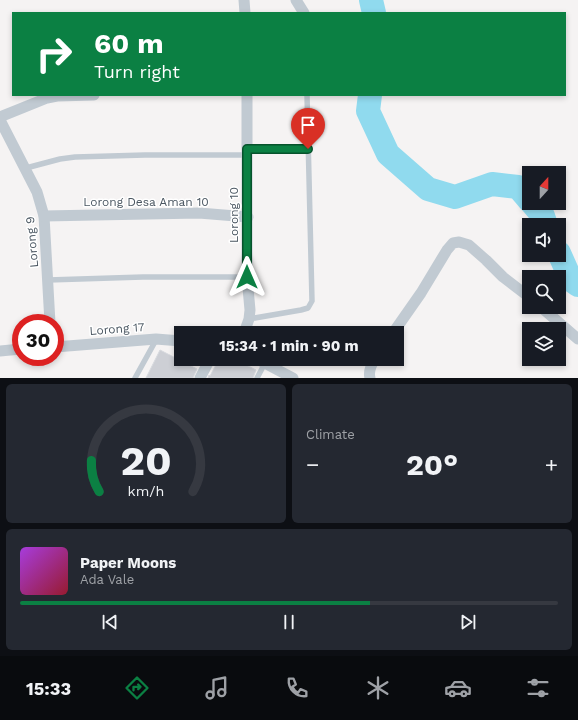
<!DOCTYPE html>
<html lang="en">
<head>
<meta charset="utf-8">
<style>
  body { margin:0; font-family:"Work Sans",sans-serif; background:#242831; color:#f1f3f6; height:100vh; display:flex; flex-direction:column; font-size:15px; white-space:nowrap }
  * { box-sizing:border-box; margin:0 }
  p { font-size:13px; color:#9ea1a6 }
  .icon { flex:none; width:22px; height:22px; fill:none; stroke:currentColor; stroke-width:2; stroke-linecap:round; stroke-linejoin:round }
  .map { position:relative; height:378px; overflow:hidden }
  .sheet { display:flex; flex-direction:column; gap:6px; padding:6px; background:#0d0f14; flex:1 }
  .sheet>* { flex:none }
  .hud { position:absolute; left:12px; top:12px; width:554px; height:84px; border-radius:0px; box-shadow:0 2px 6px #0003; background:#0b8043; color:#fff; overflow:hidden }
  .needle { width:26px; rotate:21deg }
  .fabs { position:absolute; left:522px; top:166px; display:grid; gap:8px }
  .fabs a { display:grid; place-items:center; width:44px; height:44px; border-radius:0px; background:#171b24; box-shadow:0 2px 6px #0003; font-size:20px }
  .speed { position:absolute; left:12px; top:314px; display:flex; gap:8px; font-size:20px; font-weight:700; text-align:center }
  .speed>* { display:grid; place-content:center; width:52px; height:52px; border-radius:50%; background:#171b24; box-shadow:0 2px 6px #0003; line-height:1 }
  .speed .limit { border:6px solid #d22; background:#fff; color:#111 }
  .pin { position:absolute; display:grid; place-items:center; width:34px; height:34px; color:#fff; margin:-41px -17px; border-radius:50% 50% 50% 0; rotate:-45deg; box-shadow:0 0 4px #0007 }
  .pin .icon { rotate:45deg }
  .me { position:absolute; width:44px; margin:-22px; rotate:0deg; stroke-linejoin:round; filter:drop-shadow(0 0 3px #0008) }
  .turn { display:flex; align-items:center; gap:14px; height:84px; padding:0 16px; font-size:18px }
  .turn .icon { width:52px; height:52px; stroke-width:2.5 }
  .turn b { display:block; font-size:28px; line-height:34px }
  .big { font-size:30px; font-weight:700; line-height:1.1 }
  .sheet .widget { flex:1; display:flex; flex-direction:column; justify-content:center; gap:6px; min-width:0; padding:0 14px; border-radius:6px; background:#242831 }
  .sheet .dial { align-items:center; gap:0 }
  .dial svg { height:104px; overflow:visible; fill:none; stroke:#363941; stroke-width:7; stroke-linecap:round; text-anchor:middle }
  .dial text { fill:#f1f3f6; stroke:none }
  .song { display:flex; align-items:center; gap:12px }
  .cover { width:48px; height:48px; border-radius:6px; background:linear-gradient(135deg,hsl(280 70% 55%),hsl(350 70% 35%)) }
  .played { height:4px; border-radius:2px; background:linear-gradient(90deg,#0b8043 65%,#363941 65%) }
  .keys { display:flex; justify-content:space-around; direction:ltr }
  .heat { display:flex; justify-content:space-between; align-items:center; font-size:22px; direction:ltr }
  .sheet .tiles { flex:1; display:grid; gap:6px; grid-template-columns:1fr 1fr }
  .widget:last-child { grid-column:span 2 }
  .trip { position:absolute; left:174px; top:326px; width:230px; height:40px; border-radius:0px; background:#171b24; box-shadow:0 2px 6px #0003; font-weight:700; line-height:40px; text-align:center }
  .menu { display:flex; height:64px; justify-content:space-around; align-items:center; background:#090b0e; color:#9ea1a6 }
  .menu .icon { width:28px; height:28px }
  .menu .selected { color:#0b8043 }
  .menu b { font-size:18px; color:#f1f3f6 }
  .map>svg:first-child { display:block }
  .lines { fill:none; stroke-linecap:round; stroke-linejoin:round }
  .river { stroke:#90daee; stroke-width:24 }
  .building { fill:#cdcfd5; stroke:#d7d9de }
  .service { stroke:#c1cad2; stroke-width:5.5 }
  .minor { stroke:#c1cad2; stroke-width:11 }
  .route-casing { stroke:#07532c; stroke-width:10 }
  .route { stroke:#0b8043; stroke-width:7 }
  .labels { text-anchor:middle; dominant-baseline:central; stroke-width:3; stroke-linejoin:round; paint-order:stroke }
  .street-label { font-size:12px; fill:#4a5661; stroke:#fff }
</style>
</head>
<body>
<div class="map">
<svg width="578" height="378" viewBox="0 0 578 378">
  <rect width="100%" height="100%" fill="#f5f3f3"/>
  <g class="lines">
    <g class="river">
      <path d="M371,0L374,13"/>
      <path d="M370,95L368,111L388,154L428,189L455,197L492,184L518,187L529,200"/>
      <path d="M532,203L543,216L546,225"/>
      <path d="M559,253L571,280L578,285"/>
    </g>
  </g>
  <g class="building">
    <path d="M160,350L197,369L193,378H146Z"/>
    <path d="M223,359H235L256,370L253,378H208L209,375L210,376L218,361Z"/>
  </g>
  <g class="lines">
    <g class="service">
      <path d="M247,149H309"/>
      <path d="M26,168L60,159L75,157L145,155H247"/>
      <path d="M48,280L143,277H247"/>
      <path d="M249,319L301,310L308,308L312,301L307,95"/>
      <path d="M135,378L156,340"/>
      <path d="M257,378L265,363"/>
    </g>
    <g class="minor">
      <path d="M244,0L245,13"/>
      <path d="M296,0L304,13"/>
      <path d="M0,117L47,98L57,96L94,95"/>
      <path d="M0,120L37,192L44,216L50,323"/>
      <path d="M44,216L199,213L248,217"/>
      <path d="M541,307L578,339"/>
      <path d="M244,333L249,319L250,310L247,277V95"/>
      <path d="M393,333L421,293L447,250L453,243L459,242L469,245L486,260L503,277L529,297"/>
      <path d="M55,347L156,339L181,341"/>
      <path d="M0,351L21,349"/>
      <path d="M257,359L293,378"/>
      <path d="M200,378L210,359"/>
      <path d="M370,378C368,371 371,365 375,359"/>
    </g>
  </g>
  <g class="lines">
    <g class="route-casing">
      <path id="route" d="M247,277V149H308"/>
    </g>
    <use href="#route" class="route"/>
  </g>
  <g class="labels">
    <g class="street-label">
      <text x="146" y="202">Lorong Desa Aman 10</text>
      <text transform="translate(234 215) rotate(-90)">Lorong 10</text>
      <text transform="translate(32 242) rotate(-95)">Lorong 9</text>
      <text transform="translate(117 329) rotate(-4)">Lorong 17</text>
    </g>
  </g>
</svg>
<div class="fabs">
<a><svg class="needle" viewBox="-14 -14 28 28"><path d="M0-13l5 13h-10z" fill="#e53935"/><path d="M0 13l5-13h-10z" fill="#9ea1a6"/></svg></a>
<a><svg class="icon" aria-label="sound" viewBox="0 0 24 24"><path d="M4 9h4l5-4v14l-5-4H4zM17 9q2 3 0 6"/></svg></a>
<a><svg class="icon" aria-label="search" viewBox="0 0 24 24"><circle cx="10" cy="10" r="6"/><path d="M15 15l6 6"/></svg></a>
<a><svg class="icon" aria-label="layers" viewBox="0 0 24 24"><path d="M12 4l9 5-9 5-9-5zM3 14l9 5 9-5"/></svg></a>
</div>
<div class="speed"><div class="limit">30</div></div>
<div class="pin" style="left:308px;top:149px;background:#d93025"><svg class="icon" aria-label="arrive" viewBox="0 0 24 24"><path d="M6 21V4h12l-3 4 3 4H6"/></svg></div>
<svg class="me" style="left:247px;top:277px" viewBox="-20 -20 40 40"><path d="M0-17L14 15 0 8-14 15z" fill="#0b8043" stroke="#fff" stroke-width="4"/></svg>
<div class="trip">15:34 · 1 min · 90 m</div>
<div class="hud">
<div class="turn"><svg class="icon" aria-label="right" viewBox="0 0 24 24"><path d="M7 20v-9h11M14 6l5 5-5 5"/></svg><div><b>60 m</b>Turn right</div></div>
</div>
</div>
<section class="sheet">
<div class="tiles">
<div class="widget dial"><svg viewBox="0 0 100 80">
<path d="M14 69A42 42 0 1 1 86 69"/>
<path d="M14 69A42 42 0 0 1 8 45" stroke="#0b8043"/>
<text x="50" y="56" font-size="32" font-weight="700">20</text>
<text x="50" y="72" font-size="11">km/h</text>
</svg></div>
<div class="widget"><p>Climate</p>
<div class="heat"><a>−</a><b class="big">20°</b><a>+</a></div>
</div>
<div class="widget">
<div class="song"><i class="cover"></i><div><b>Paper Moons</b><p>Ada Vale</p></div></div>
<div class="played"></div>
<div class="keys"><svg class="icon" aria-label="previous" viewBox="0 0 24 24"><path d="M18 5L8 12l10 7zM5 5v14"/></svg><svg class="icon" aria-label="pause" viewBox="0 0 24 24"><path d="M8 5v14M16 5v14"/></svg><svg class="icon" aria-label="next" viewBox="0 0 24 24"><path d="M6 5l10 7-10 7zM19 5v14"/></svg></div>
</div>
</div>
</section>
<nav class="menu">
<b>15:33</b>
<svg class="icon selected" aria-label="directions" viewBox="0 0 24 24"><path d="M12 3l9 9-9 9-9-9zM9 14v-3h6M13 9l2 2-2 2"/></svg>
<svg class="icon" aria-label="music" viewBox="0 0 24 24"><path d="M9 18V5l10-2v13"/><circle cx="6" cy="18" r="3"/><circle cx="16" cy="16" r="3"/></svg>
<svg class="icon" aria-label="phone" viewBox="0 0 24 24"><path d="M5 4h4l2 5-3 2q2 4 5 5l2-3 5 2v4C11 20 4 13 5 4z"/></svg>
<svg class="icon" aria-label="climate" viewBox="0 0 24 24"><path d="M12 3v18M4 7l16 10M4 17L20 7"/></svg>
<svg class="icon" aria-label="car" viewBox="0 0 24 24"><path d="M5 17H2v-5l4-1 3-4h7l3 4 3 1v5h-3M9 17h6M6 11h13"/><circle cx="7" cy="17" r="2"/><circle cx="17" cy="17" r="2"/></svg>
<svg class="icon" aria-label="filters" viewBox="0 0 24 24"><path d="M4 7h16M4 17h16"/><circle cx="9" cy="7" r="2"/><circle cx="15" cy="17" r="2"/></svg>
</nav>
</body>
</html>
